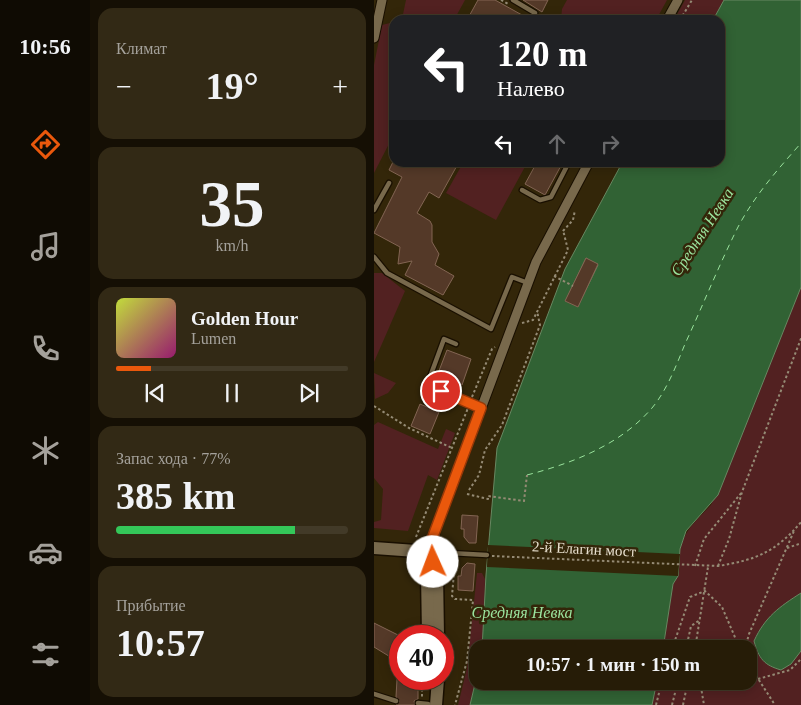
<!DOCTYPE html>
<html lang="ru">
<head>
<meta charset="utf-8">
<style>
  body { margin:0; font-family:"Times New Roman",serif; background:#322915; color:#f1f3f6; height:100vh; display:flex; flex-direction:column; font-size:19px; white-space:nowrap }
  * { box-sizing:border-box; margin:0 }
  p { font-size:16px; color:#a4a19b }
  .icon { flex:none; width:28px; height:28px; fill:none; stroke:currentColor; stroke-width:2; stroke-linecap:round; stroke-linejoin:round }
  .map { position:relative; flex:1; overflow:hidden }
  .panel { display:flex; flex-direction:column; gap:8px; padding:8px; background:#150f04; width:284px }
  .panel>* { flex:none }
  .hud { position:absolute; left:15px; top:15px; width:336px; height:152px; border-radius:15px; box-shadow:0 2px 12px #0003,0 0 0 1px #423a28; background:#202124; color:#fff; overflow:hidden }
  .speed { position:absolute; left:15px; top:625px; display:flex; gap:10px; font-size:25px; font-weight:700; text-align:center }
  .speed>* { display:grid; place-content:center; width:65px; height:65px; border-radius:50%; background:#261c07; box-shadow:0 2px 12px #0003,0 0 0 1px #423a28; line-height:1 }
  .speed .limit { border:8px solid #d22; background:#fff; color:#111 }
  .pin { position:absolute; display:grid; place-items:center; width:42px; height:42px; color:#fff; margin:-21px; border:2px solid #fff; border-radius:50%; box-shadow:0 1px 5px #0007 }
  .me { position:absolute; width:55px; margin:-28px; rotate:358deg; stroke-linejoin:round; filter:drop-shadow(0 0 4px #0008) }
  .turn { display:flex; align-items:center; gap:18px; height:105px; padding:0 25px; font-size:22px }
  .turn .icon { width:65px; height:65px; stroke-width:2.5 }
  .turn b { display:block; font-size:35px; line-height:42px }
  .lanes { display:flex; align-items:center; height:48px; padding:0 25px; background:#0003; justify-content:center; gap:25px; direction:ltr }
  .lanes .off { opacity:.35 }
  .big { font-size:38px; font-weight:800; line-height:1.1 }
  .panel .widget { flex:1; display:flex; flex-direction:column; justify-content:center; gap:8px; min-width:0; padding:0 18px; border-radius:15px; background:#322915 }
  .panel .dial { align-items:center; gap:0 }
  .dial b { font-size:65px; line-height:1 }
  .song { display:flex; align-items:center; gap:15px }
  .cover { width:60px; height:60px; border-radius:8px; background:linear-gradient(135deg,hsl(70 70% 55%),hsl(320 70% 35%)) }
  .played { height:5px; border-radius:2px; background:linear-gradient(90deg,#ea580c 15%,#423a28 15%) }
  .keys { display:flex; justify-content:space-around; direction:ltr }
  .heat { display:flex; justify-content:space-between; align-items:center; font-size:28px; direction:ltr }
  .charge { height:8px; border-radius:4px; background:linear-gradient(90deg,#34c759 77%,#423a28 0) }
  .trip { position:absolute; left:95px; top:640px; width:288px; height:50px; border-radius:15px; background:#261c07; box-shadow:0 2px 12px #0003,0 0 0 1px #423a28; font-weight:800; line-height:50px; text-align:center }
  main { display:flex; flex:1; min-height:0 }
  .dock { display:flex; flex-direction:column; width:90px; justify-content:space-around; align-items:center; background:#0f0b03; color:#a4a19b }
  .dock .icon { width:35px; height:35px }
  .dock .active { color:#ea580c }
  .dock b { font-size:22px; color:#f1f3f6 }
  .map>svg:first-child { display:block }
  .green { fill:#522121 }
  .water { fill:#316234; stroke:#688862; fill-rule:evenodd }
  .pier { fill:#332609 }
  .lines { fill:none; stroke-linecap:round; stroke-linejoin:round }
  .ferry { stroke:#9ae39d; stroke-width:1; stroke-dasharray:6 5; stroke-linecap:butt }
  .building { fill:#543928; stroke:#836553 }
  .lane-casing { stroke:#190f00; stroke-width:7 }
  .street-casing { stroke:#190f00; stroke-width:11 }
  .secondary-casing { stroke:#190f00; stroke-width:15 }
  .path { stroke:#958b75; stroke-width:2; stroke-dasharray:2.5 2.5; stroke-linecap:butt }
  .lane { stroke:#78694c; stroke-width:4.5 }
  .street { stroke:#78694c; stroke-width:9 }
  .secondary { stroke:#78694c; stroke-width:12 }
  .route-casing { stroke:#983908; stroke-width:12 }
  .route { stroke:#ea580c; stroke-width:9 }
  .labels { text-anchor:middle; dominant-baseline:central; stroke-width:5; stroke-linejoin:round; paint-order:stroke }
  .street-label { font-size:15px; fill:#e8e0cf; stroke:#332609 }
  .water-label { font-size:16px; font-style:italic; fill:#9ae39d; stroke:#332609 }
</style>
</head>
<body>
<main>
<nav class="dock">
<b>10:56</b>
<svg class="icon active" aria-label="directions" viewBox="0 0 24 24"><path d="M12 3l9 9-9 9-9-9zM9 14v-3h6M13 9l2 2-2 2"/></svg>
<svg class="icon" aria-label="music" viewBox="0 0 24 24"><path d="M9 18V5l10-2v13"/><circle cx="6" cy="18" r="3"/><circle cx="16" cy="16" r="3"/></svg>
<svg class="icon" aria-label="phone" viewBox="0 0 24 24"><path d="M5 4h4l2 5-3 2q2 4 5 5l2-3 5 2v4C11 20 4 13 5 4z"/></svg>
<svg class="icon" aria-label="climate" viewBox="0 0 24 24"><path d="M12 3v18M4 7l16 10M4 17L20 7"/></svg>
<svg class="icon" aria-label="car" viewBox="0 0 24 24"><path d="M5 17H2v-5l4-1 3-4h7l3 4 3 1v5h-3M9 17h6M6 11h13"/><circle cx="7" cy="17" r="2"/><circle cx="17" cy="17" r="2"/></svg>
<svg class="icon" aria-label="filters" viewBox="0 0 24 24"><path d="M4 7h16M4 17h16"/><circle cx="9" cy="7" r="2"/><circle cx="15" cy="17" r="2"/></svg>
</nav>
<section class="panel">
<div class="widget"><p>Климат</p>
<div class="heat"><a>−</a><b class="big">19°</b><a>+</a></div>
</div>
<div class="widget dial"><b>35</b><p>km/h</p></div>
<div class="widget">
<div class="song"><i class="cover"></i><div><b>Golden Hour</b><p>Lumen</p></div></div>
<div class="played"></div>
<div class="keys"><svg class="icon" aria-label="previous" viewBox="0 0 24 24"><path d="M18 5L8 12l10 7zM5 5v14"/></svg><svg class="icon" aria-label="pause" viewBox="0 0 24 24"><path d="M8 5v14M16 5v14"/></svg><svg class="icon" aria-label="next" viewBox="0 0 24 24"><path d="M6 5l10 7-10 7zM19 5v14"/></svg></div>
</div>
<div class="widget"><p>Запас хода · 77%</p><b class="big">385 km</b><div class="charge"></div></div>
<div class="widget"><p>Прибытие</p><b class="big">10:57</b></div>
</section>
<div class="map">
<svg width="428" height="705" viewBox="0 0 428 705">
  <rect width="100%" height="100%" fill="#332609"/>
  <g class="green">
    <path d="M32,0H91L80,20H25L28,19Z"/>
    <path d="M193,0H293L282,20H187L188,9Z"/>
    <path d="M311,0H350L339,20H300Z"/>
    <path d="M20,22V134L0,173V65L8,25Z"/>
    <path d="M89,163H153L122,220L72,193Z"/>
    <path d="M0,273H8L31,291L0,362Z"/>
    <path d="M427,287V705H278L283,681H374V649H289L299,584C307,574 304,558 307,546C312,528 325,518 337,505Z"/>
    <path d="M0,373L22,383L14,393L1,399Z"/>
    <path d="M4,422L64,449L72,429L81,433L63,480L54,475L34,531L0,528V522L7,520L9,489L0,478V425Z"/>
    <path d="M103,573H108L111,579L110,642L108,649H104V671L96,705H84L93,668Z"/>
  </g>
  <g class="water">
    <path d="M350,0H427V287L344,495L312,531L306,549L304,576L299,584L289,649H108L112,575L123,448L191,269L248,163L346,162V20H339ZM212,258L224,265L204,306L192,300Z"/>
    <path d="M427,593V651L417,664L407,670C390,665 385,659 380,641C391,617 405,607 427,593Z"/>
    <path d="M104,671V681H283L278,705H96Z"/>
  </g>
  <path class="pier" d="M114,545L306,554L304,576L113,567Z"/>
  <g class="lines">
    <path class="ferry" d="M153,475C199,463 246,445 278,408C293,390 302,366 311,344C329,305 345,265 364,227C381,195 404,169 428,142"/>
  </g>
  <g class="building">
    <path d="M104,0H121L157,20H93Z"/>
    <path d="M149,0H174L168,12Z"/>
    <path d="M19,162H85L65,198L55,192L43,213L56,221L58,225V242L65,254L61,265L80,276L69,295L31,275L38,261L24,264L26,247L0,233L28,177L15,170Z"/>
    <path d="M163,162H189L171,195L151,184Z"/>
    <path d="M212,258L224,264L204,307L191,301Z"/>
    <path d="M73,350L97,359L88,385L63,376Z"/>
    <path d="M46,404L65,412L56,434L37,426Z"/>
    <path d="M88,515L104,516L102,543H95L90,537V529H87Z"/>
    <path d="M93,563L101,564L99,591L84,590V576H87L88,568Z"/>
    <path d="M0,623L26,636V657L18,658L0,647Z"/>
    <path d="M23,679H44V699L40,701L41,705H22L26,701L22,697Z"/>
  </g>
  <g class="lines">
    <g class="lane-casing">
      <g id="lane">
        <path d="M139,0L161,13"/>
        <path d="M148,190L166,200L177,197L195,162"/>
        <path d="M0,210L15,183"/>
        <path d="M0,257L13,273L117,329L138,277L154,283"/>
        <path d="M82,344L70,339L53,385L107,408"/>
        <path d="M57,552L113,555"/>
        <path d="M0,694L22,701"/>
        <path d="M44,703L54,704"/>
      </g>
    </g>
    <g class="street-casing">
      <g id="street">
        <path d="M293,20L304,0"/>
        <path d="M0,38L8,0"/>
        <path d="M56,552L62,529L162,262L215,162"/>
      </g>
    </g>
    <g class="secondary-casing">
      <g id="secondary">
        <path d="M0,548L56,552"/>
        <path d="M56,552L63,573L64,636"/>
        <path d="M54,636L53,573L55,554"/>
        <path d="M62,705L64,679"/>
      </g>
    </g>
    <g class="path">
      <path d="M127,0L134,4"/>
      <path d="M306,20L318,0"/>
      <path d="M189,231L199,220L201,210"/>
      <path d="M180,276L199,286"/>
      <path d="M148,323L159,320L194,250L189,230"/>
      <path d="M98,397L118,349L121,347"/>
      <path d="M0,406L35,428L78,448"/>
      <path d="M95,490L105,475L111,450L128,425L166,325L163,311"/>
      <path d="M93,494L114,499V496L150,501L153,475"/>
      <path d="M42,537L94,408"/>
      <path d="M413,548L428,543"/>
      <path d="M118,556L344,566C382,560 402,552 428,521"/>
      <path d="M81,560L78,596L81,599L99,600L93,661L81,705"/>
      <path d="M321,566L330,539L368,492"/>
      <path d="M344,566L355,539L368,492L428,336"/>
      <path d="M298,649L316,597L331,591L348,607L366,649"/>
      <path d="M312,649L317,626L326,620"/>
      <path d="M321,649L334,567"/>
      <path d="M371,649L375,634L420,531"/>
      <path d="M374,663L401,705"/>
      <path d="M48,679V698"/>
      <path d="M384,679L416,670L428,658"/>
      <path d="M326,681L330,705"/>
      <path d="M328,690L346,681"/>
      <path d="M282,705L288,681"/>
      <path d="M298,705L304,681"/>
      <path d="M309,705L314,681"/>
    </g>
    <use href="#lane" class="lane"/>
    <use href="#street" class="street"/>
    <use href="#secondary" class="secondary"/>
  </g>
  <g class="lines">
    <g class="route-casing">
      <path id="route" d="M59,562L56,552L58,539L107,408L67,391"/>
    </g>
    <use href="#route" class="route"/>
  </g>
  <g class="labels">
    <g class="street-label">
      <text transform="translate(210 549) rotate(3)">2-й Елагин мост</text>
    </g>
    <g class="water-label">
      <text transform="translate(328 232) rotate(-57)">Средняя Невка</text>
      <text x="148" y="612">Средняя Невка</text>
    </g>
  </g>
</svg>
<div class="speed"><div class="limit">40</div></div>
<div class="pin" style="left:67px;top:391px;background:#d93025"><svg class="icon" aria-label="arrive" viewBox="0 0 24 24"><path d="M6 21V4h12l-3 4 3 4H6"/></svg></div>
<svg class="me" style="left:59px;top:562px" viewBox="-20 -20 40 40"><circle r="19" fill="#fff"/><path d="M0-13L10 11 0 6-10 11z" fill="#ea580c"/></svg>
<div class="trip">10:57 · 1 мин · 150 m</div>
<div class="hud">
<div class="turn"><svg class="icon" aria-label="left" viewBox="0 0 24 24"><path d="M17 20v-9H6M10 6l-5 5 5 5"/></svg><div><b>120 m</b>Налево</div></div>
<div class="lanes"><svg class="icon" aria-label="left" viewBox="0 0 24 24"><path d="M17 20v-9H6M10 6l-5 5 5 5"/></svg><svg class="icon off" aria-label="ahead" viewBox="0 0 24 24"><path d="M12 20V5M6 11l6-6 6 6"/></svg><svg class="icon off" aria-label="right" viewBox="0 0 24 24"><path d="M7 20v-9h11M14 6l5 5-5 5"/></svg></div>
</div>
</div>
</main>
</body>
</html>
